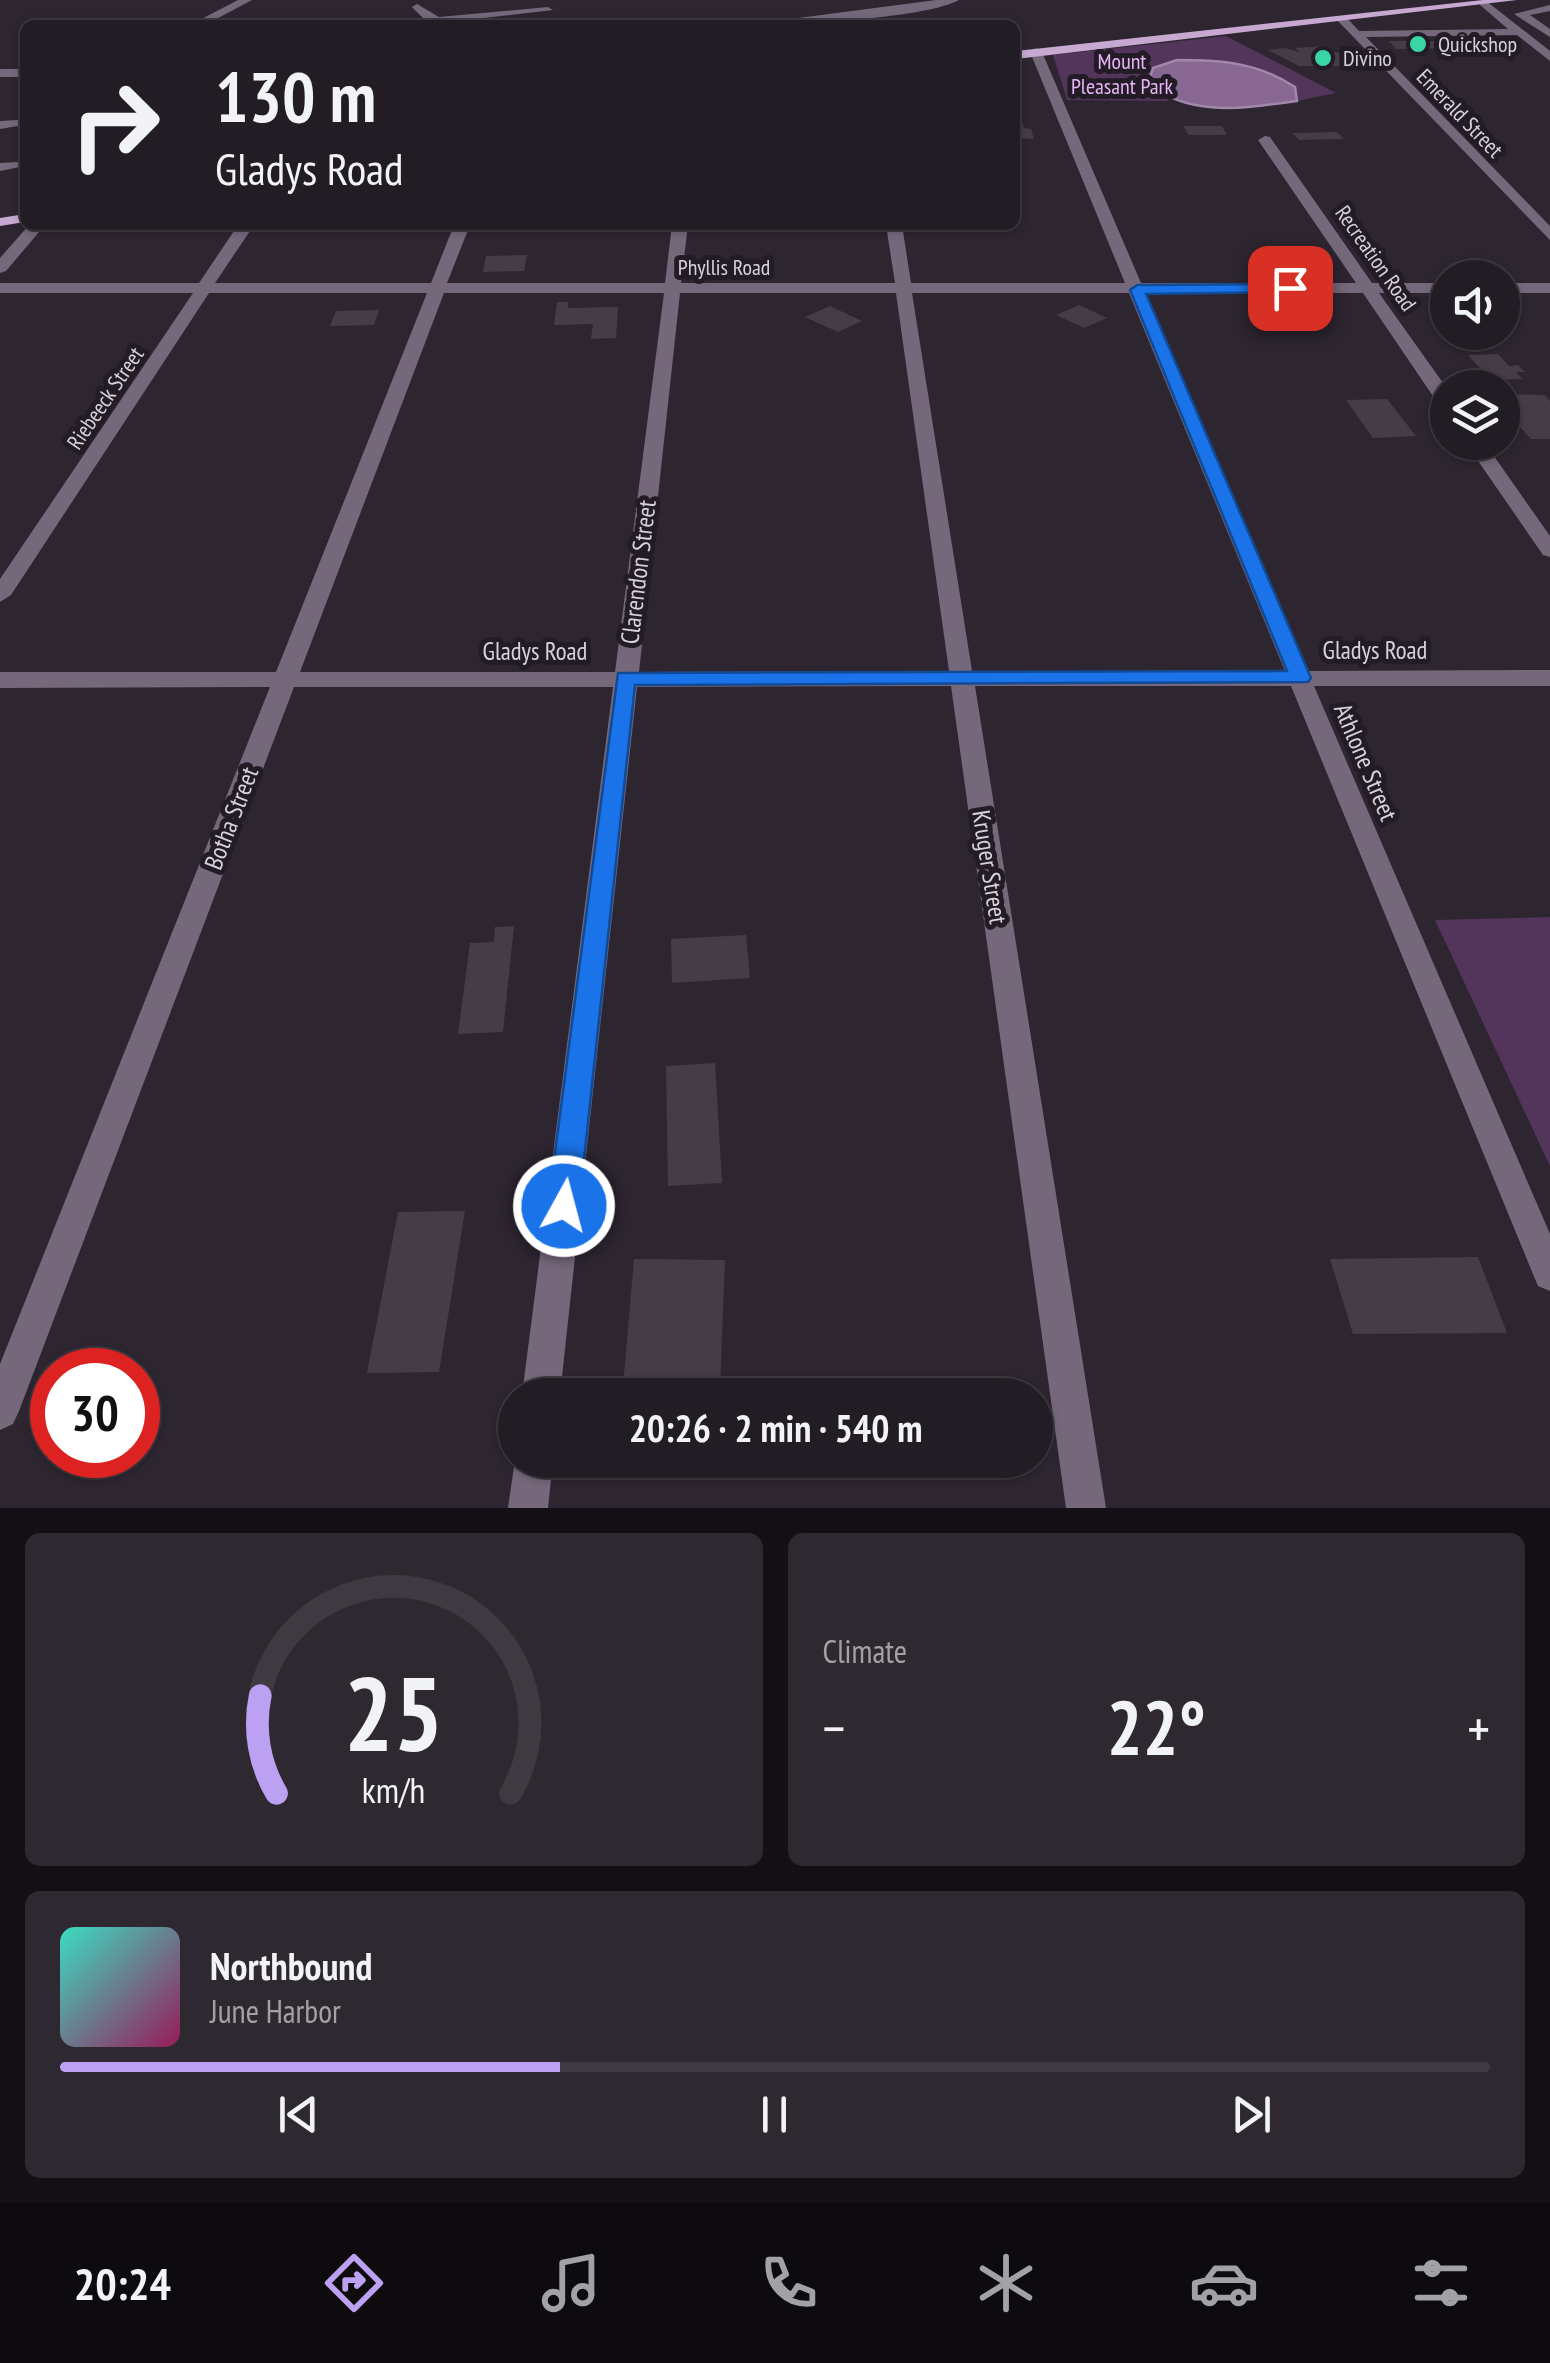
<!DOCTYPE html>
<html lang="en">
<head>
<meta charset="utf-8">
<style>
  body { margin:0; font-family:"PT Sans Narrow",sans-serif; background:#2e2931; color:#f1f3f6; height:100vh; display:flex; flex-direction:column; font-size:38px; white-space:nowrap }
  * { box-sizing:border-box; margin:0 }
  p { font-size:32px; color:#a2a1a6 }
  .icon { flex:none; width:55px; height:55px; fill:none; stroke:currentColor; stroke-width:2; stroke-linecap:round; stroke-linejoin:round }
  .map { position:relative; height:1508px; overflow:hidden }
  .sheet { display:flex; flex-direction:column; gap:25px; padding:25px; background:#130f14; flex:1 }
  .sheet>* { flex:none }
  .top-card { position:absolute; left:20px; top:20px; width:1000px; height:210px; border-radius:15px; box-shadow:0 2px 8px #0004,0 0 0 2px #3f3a41; background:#221c24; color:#f1f3f6; overflow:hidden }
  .buttons { position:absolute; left:1430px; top:260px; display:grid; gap:20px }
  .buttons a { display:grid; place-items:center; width:90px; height:90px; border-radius:50%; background:#221c24; box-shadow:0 2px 8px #0004,0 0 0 2px #3f3a41; font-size:50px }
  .speed { position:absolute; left:30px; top:1348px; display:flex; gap:20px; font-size:50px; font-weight:700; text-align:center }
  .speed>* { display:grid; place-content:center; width:130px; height:130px; border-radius:50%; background:#221c24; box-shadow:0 2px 8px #0004,0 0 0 2px #3f3a41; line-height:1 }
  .speed .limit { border:15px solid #d22; background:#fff; color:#111 }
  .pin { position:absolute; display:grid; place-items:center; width:85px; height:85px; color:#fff; margin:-42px; border-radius:20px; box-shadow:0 5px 15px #0006 }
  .me { position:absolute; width:110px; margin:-55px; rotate:7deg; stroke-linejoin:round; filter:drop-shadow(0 0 8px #0008) }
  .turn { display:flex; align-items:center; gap:35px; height:210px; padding:0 30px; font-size:45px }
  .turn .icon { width:130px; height:130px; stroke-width:2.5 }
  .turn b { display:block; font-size:70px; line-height:85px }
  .big { font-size:75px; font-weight:600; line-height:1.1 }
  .sheet .widget { flex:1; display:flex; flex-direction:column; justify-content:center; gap:15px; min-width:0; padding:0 35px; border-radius:15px; background:#2e2931 }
  .sheet .dial { align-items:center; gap:0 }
  .dial svg { height:260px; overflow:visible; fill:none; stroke:#3f3a41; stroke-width:7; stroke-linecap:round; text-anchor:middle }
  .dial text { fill:#f1f3f6; stroke:none }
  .song { display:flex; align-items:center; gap:30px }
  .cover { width:120px; height:120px; border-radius:15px; background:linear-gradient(135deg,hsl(170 70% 55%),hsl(330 70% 35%)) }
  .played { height:10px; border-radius:5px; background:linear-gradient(90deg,#bca0f2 35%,#3f3a41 35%) }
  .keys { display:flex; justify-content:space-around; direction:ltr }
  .heat { display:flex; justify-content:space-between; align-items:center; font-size:55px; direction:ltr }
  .sheet .tiles { flex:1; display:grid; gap:25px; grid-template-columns:1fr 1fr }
  .widget:last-child { grid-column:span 2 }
  .trip { position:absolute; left:498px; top:1378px; width:555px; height:100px; border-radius:50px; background:#221c24; box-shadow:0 2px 8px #0004,0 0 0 2px #3f3a41; font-weight:600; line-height:100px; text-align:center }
  .menu { display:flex; height:160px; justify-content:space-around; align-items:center; background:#0e0b0e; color:#a2a1a6 }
  .menu .icon { width:70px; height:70px }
  .menu .selected { color:#bca0f2 }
  .menu b { font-size:45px; color:#f1f3f6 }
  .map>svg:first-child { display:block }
  .green { fill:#53355c }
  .water { fill:#886893; stroke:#a088a8; stroke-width:2.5 }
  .building { fill:#453c48 }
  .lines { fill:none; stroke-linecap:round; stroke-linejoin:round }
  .minor { fill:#76687b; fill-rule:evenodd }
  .major { fill:#c6a8d0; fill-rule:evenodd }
  .route { fill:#1a73e8; stroke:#114b97; stroke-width:2.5 }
  .poi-dot { fill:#3ad4a5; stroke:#231b26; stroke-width:4 }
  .labels { text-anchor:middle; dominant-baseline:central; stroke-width:10; stroke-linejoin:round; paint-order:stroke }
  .far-poi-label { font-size:22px; fill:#d8d3da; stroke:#231b26; text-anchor:start }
  .far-park-label { font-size:22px; fill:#e6b5f7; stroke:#231b26 }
  .far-street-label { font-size:22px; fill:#d8d3da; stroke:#231b26 }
  .street-label { font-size:25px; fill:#d8d3da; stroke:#231b26 }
</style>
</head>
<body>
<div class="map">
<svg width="1550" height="1508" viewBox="0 0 1550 1508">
  <rect width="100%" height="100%" fill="#2d2530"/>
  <g class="green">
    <path d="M1226,36L1336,93L1297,101L1295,87L1148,82L1169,101L1067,100L1053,55Z"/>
    <path d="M1550,917V1166L1435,920Z"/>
  </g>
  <path class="water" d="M1177,60C1221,60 1257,62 1295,87L1297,101C1245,108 1190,118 1148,83L1153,68Z"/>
  <g class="building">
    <path d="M1389,41H1441L1449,48L1396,49Z"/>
    <path d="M1325,46L1331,52L1359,54L1368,66H1299L1268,50L1285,48L1300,52L1295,48Z"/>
    <path d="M1015,117H1021L1024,128L1031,129L1034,139L1015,138Z"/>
    <path d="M1183,126H1222L1227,135H1189Z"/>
    <path d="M1337,132L1344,139L1299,140L1292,133Z"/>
    <path d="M527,255L524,271L483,272L486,256Z"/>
    <path d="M557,302H568V308L618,307L616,338L591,339L593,324L554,325Z"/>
    <path d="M1079,305L1107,318L1084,328L1056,315Z"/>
    <path d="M830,306L862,321L838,332L805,317Z"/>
    <path d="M379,310L374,325L330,326L336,311Z"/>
    <path d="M1498,354L1509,366L1518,365L1525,372H1516L1522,379L1491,380L1468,355Z"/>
    <path d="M1502,394L1545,395L1550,401V439H1531L1520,427L1509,428L1507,419L1522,421L1502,407Z"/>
    <path d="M1387,399L1416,436L1373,438L1346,400Z"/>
    <path d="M514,926L503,1032L458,1034L470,943L494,942L495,927Z"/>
    <path d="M746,935L750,978L672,983L671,939Z"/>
    <path d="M715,1063L722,1183L668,1186L666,1066Z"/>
    <path d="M465,1211L439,1372L367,1373L398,1212Z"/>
    <path d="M1478,1257L1507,1333L1353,1334L1330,1259Z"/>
    <path d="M634,1259L725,1260L720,1387L623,1386Z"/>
  </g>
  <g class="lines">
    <g class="minor">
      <path d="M238,0H252L205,25H190Z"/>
      <path d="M936,0H959C924,19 789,25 744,25Z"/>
      <path d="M1485,0L1550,51V61L1517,35L1366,37L1550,226V240L1335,18L1345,16L1359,31L1508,29L1480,5V1Z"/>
      <path d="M417,4L439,17L548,7L553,10L439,23L425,20L412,7Z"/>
      <path d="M1550,5V11L1530,15L1550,29V37L1514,14Z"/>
      <path d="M1036,48L1042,52L1141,283H1356L1258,140L1265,136L1270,137L1372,283H1448V293H1379L1448,390V409L1441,408L1363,293H1145L1308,671L1550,670V686H1314L1550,1234V1291L1538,1286L1533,1274L1291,686H975L1106,1508H1066L951,686L637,687L560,1395H522L613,687H294L19,1411L13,1424L0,1430V1364L270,687L0,688V672H276L427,293H209L11,595L0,602V579L193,293H0V283H199L238,225H254L215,283H431L454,225H470L447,283H665L672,225H688L681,283H895L886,225H902L911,283H1125L1030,52ZM444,293H664L615,672H300ZM680,293H896L949,671L639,672ZM912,293H1129L1285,671H972Z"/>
      <rect x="0" y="69" width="25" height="8"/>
      <path d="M18,120V126L0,129V121Z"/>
      <path d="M0,163L18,162L25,166L0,171Z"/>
      <path d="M29,225H45L6,271L0,273V258Z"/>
      <rect x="1502" y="283" width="48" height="10"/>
      <path d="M1465,442H1484L1550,536V557L1543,555Z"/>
      <path d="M515,1460H553L548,1508H508Z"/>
    </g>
    <g class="major">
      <path d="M1483,0H1517L1015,59V51Z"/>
      <path d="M25,214V222L0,226V218Z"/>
    </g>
  </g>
  <path class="route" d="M1290,284L1295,285V292L1146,294L1311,678L1308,682L635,685L579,1206L574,1216L564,1220L553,1216L548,1206L618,673L1287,671L1130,290L1137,285Z"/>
  <g class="poi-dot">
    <circle cx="1418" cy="44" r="10"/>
    <circle cx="1323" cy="58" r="10"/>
  </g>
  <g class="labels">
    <g class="far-poi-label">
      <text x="1438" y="44">Quickshop</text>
      <text x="1343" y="58">Divino</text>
    </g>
    <g class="far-park-label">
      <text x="1122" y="61">Mount<tspan x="1122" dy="25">Pleasant Park</tspan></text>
    </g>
    <g class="far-street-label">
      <text transform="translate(1460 113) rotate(46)">Emerald Street</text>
      <text transform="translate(1376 258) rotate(55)">Recreation Road</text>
      <text x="724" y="267">Phyllis Road</text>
      <text transform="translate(105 398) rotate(-56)">Riebeeck Street</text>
    </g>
    <g class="street-label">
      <text transform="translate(638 572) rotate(-83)">Clarendon Street</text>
      <text x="1375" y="650">Gladys Road</text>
      <text x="535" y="651">Gladys Road</text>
      <text transform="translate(1366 762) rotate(67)">Athlone Street</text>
      <text transform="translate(231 818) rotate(-69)">Botha Street</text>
      <text transform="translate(990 867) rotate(81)">Kruger Street</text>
    </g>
  </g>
</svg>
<div class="buttons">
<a><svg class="icon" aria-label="sound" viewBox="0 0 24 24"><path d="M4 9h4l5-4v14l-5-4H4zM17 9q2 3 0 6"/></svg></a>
<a><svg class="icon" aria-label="layers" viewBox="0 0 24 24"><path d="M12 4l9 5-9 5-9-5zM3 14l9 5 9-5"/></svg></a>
</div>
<div class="speed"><div class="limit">30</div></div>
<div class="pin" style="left:1290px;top:288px;background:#d93025"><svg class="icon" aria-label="arrive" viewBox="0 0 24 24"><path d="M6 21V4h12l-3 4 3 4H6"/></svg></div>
<svg class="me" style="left:564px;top:1206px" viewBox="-20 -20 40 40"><circle r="17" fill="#1a73e8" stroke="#fff" stroke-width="3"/><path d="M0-11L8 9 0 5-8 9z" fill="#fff"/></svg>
<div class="trip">20:26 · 2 min · 540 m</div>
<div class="top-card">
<div class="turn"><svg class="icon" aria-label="right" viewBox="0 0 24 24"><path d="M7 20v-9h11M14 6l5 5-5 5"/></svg><div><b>130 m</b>Gladys Road</div></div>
</div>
</div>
<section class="sheet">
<div class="tiles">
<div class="widget dial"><svg viewBox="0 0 100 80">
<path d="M14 69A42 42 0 1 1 86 69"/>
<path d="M14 69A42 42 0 0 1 9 39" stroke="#bca0f2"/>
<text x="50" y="56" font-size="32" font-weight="700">25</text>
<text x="50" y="72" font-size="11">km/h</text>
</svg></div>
<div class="widget"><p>Climate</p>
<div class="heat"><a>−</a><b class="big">22°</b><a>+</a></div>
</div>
<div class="widget">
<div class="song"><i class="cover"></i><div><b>Northbound</b><p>June Harbor</p></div></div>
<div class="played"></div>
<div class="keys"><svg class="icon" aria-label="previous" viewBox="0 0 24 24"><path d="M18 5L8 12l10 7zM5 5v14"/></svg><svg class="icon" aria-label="pause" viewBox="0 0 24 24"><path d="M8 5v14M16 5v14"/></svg><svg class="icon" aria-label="next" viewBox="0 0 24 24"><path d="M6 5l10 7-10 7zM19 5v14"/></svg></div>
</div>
</div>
</section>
<nav class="menu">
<b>20:24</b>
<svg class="icon selected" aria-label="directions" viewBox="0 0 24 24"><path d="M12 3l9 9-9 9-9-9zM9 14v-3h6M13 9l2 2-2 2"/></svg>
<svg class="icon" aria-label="music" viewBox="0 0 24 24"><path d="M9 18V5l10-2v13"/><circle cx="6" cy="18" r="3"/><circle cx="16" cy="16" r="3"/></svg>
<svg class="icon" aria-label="phone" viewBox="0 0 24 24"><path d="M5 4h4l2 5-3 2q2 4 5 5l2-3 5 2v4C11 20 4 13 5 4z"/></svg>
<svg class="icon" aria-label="climate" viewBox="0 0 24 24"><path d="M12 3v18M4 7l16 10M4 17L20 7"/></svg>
<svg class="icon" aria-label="car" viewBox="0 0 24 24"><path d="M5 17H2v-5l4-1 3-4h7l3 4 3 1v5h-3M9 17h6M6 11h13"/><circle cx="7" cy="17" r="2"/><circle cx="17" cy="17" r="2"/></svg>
<svg class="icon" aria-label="filters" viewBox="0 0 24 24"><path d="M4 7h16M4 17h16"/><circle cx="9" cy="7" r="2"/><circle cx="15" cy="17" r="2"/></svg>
</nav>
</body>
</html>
